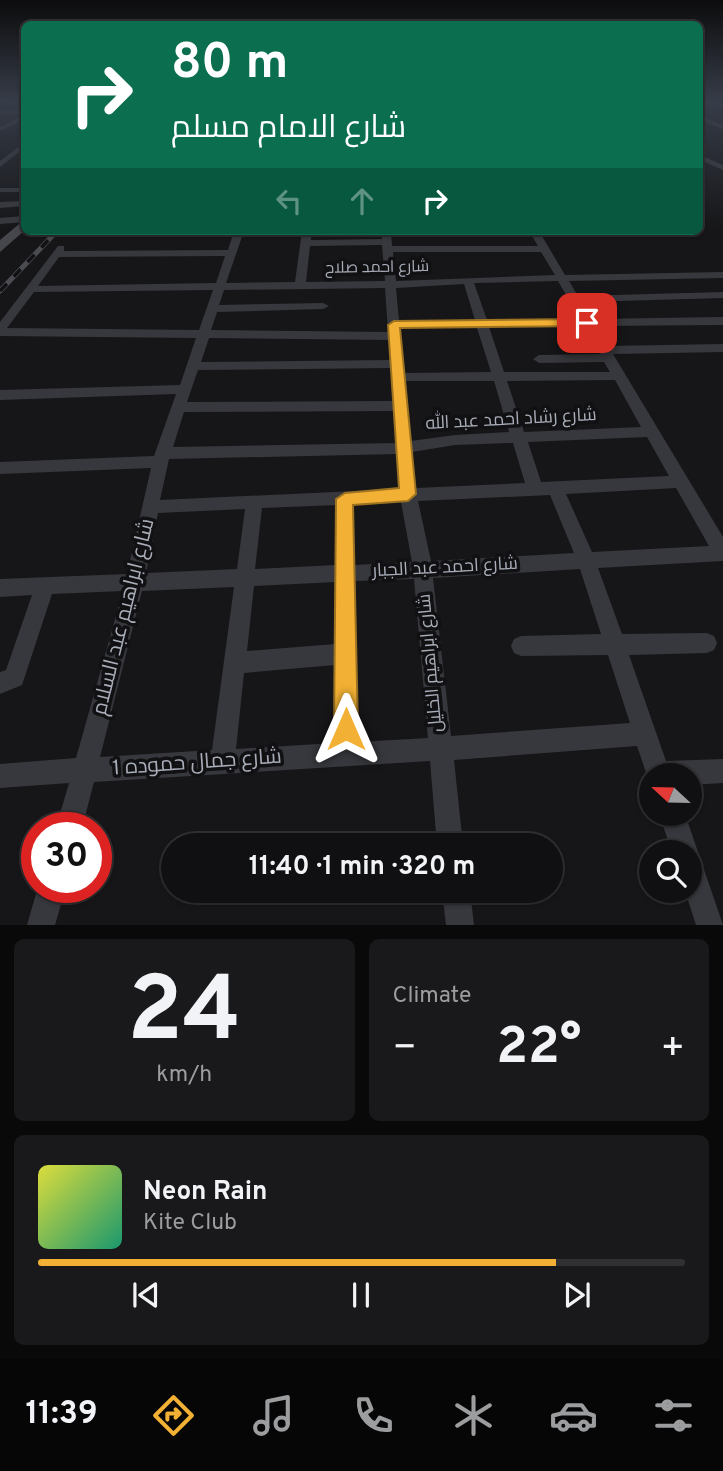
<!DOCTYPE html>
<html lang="en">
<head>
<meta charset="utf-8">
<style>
  body { margin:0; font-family:Overpass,Cairo,sans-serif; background:#19191b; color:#f1f3f6; height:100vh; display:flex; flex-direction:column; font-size:26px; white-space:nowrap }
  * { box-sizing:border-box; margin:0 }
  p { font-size:23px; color:#9c9d9f }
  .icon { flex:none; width:38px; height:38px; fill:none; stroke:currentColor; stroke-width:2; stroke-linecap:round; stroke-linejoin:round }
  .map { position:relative; height:925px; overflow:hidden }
  .sheet { display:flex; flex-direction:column; gap:14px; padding:14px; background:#09090a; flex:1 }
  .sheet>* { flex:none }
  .banner { position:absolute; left:21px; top:21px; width:682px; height:214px; border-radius:10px; box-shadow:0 2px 5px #0004,0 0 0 2px #303032; background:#0b6e4f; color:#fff; overflow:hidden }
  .needle { width:46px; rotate:292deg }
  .fabs { position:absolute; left:639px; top:763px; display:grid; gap:14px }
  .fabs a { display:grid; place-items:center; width:63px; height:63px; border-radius:50%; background:#101012; box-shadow:0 2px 5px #0004,0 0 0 2px #303032; font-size:35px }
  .speed { position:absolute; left:21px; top:812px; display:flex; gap:14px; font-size:35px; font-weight:700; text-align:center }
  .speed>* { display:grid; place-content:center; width:91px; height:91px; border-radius:50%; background:#101012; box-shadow:0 2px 5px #0004,0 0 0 2px #303032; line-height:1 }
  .speed .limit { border:10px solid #d22; background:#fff; color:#111 }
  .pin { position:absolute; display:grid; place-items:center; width:60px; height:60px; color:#fff; margin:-30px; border-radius:14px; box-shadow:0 4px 10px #0006 }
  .me { position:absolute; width:77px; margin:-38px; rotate:0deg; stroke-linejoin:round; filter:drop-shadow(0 0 5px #0008) }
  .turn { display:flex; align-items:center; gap:24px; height:147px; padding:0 35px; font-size:32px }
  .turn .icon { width:91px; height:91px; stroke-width:2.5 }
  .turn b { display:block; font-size:49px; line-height:60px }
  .lanes { display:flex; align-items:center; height:66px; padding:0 35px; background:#0003; justify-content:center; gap:35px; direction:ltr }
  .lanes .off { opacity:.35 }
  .big { font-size:52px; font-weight:700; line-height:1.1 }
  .sheet .card { flex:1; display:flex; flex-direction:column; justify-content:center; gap:10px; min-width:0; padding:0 24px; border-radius:10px; background:#19191b }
  .sheet .dial { align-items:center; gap:0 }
  .dial b { font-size:91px; line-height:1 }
  .song { display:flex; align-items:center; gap:21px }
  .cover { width:84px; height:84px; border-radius:10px; background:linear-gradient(135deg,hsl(60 70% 55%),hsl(160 70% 35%)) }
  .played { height:7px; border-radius:4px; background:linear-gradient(90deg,#f2b134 80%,#303032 80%) }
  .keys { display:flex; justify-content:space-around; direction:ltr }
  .heat { display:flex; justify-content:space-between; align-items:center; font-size:38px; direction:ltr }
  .sheet .tiles { flex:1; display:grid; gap:14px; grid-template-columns:1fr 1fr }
  .card:last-child { grid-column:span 2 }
  .trip { position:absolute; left:161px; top:833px; width:402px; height:70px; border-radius:35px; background:#101012; box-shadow:0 2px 5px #0004,0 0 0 2px #303032; font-weight:700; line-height:70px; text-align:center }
  .menu { display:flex; height:112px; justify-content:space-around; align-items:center; background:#060607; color:#9c9d9f }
  .menu .icon { width:49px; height:49px }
  .menu .current { color:#f2b134 }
  .menu b { font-size:32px; color:#f1f3f6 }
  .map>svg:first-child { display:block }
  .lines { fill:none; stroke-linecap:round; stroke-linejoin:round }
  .lane { stroke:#37383d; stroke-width:3.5 }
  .street { fill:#37383d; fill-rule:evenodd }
  .secondary { fill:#45474d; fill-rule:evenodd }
  .rail-casing { stroke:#4a4c52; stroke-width:5 }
  .rail { stroke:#111113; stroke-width:3.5; stroke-dasharray:10; stroke-linecap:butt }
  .route { fill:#f2b134; stroke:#9d7322; stroke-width:2 }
  .labels { text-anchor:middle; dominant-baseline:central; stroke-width:7; stroke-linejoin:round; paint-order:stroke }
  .far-street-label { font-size:16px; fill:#a8adb8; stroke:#111113 }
  .street-label { font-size:18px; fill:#a8adb8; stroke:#111113 }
  .near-street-label { font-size:21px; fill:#a8adb8; stroke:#111113 }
</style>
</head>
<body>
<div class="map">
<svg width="723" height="925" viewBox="0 0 723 925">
  <rect width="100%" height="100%" fill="#161618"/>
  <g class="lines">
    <path class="lane" d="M4,101L24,105"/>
    <g class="street">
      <path d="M705,101L723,103V107L706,102Z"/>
      <path d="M0,110L24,111V115L0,114Z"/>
      <path d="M24,115V119L0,131V127Z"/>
      <path d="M700,116L723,125V129L700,120Z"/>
      <path d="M24,143V148L0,167V161Z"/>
      <path d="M700,155L723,165V170L700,160Z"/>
      <rect x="0" y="188" width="24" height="4"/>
      <path d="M24,201V206L0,208V202Z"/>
      <path d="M24,216V222L0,224V218Z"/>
      <path d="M74,231H244L226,283L295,282L302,231H312L311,240L382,239L381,231H391L392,246H538L529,231H539L565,275L723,272V278L569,281L578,296L723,292V298L582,302L592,319L723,317V325L596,326L608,346L723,344V352L613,354L723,537V561L598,568L622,634L707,633L714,636L717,643L714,650L707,653L629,655L666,761L723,759V783L690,785V775H651L650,784L637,746L454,760L463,845H437L430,761L94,782L82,828H56L69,783L0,788V764L76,758L123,591L52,594L22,685L0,694V672L6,670L32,595L0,597V579L127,574L151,468L0,474V462L154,456L176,394L0,400V390L180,385L196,338L0,336V322L58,246H64V251L228,250L233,234L71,236V232ZM382,245L385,281L306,282L310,246ZM393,252H541L555,275L396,281ZM225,256L216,283L38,286L59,257ZM558,281L580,319L487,320L474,283ZM464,284L475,320L399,321L396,288ZM385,288L388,332L211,330L217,312L323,309L329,306L323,303L219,305L224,290ZM213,290L199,330L7,328L34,292ZM584,326L600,354L539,355L533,359L539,363L604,362L610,372H504L489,327ZM400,328H477L491,372L404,373ZM209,338L389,340L390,360L201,362ZM391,368L393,401L187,402L198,370ZM615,380L641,427L524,432L507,381ZM405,381H494L509,432L455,435L411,441ZM394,411L396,443L173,447L184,412ZM647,437L669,476L541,482L528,442ZM513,443L525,483L416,488L412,452L455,445ZM397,454L399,489L160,500L169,459ZM676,488L709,546L592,552L566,494ZM550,495L574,553L431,561L418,501ZM401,502L412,562L355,565L353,504ZM337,505L336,565L255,569L262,508ZM245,509L237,569L146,573L158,513ZM580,569L601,634L521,636L514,639L511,646L514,653L521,656L608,655L630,723L451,736L433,578ZM414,579L428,738L358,742L355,581ZM336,582L335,644L247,651L254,586ZM234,587L212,750L100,757L142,591ZM335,665L334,743L236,749L244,673Z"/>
      <path d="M659,814H685L723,925H696L685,891H690V852H672Z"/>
      <path d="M38,887H66L55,925H27Z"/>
      <path d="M442,891H470L474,925H446Z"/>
    </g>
    <path class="secondary" d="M24,220V231L0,252V240Z"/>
    <g class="rail-casing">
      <path id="rail" d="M0,291L57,231"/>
    </g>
    <use href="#rail" class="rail"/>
  </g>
  <linearGradient id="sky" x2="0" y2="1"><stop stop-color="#0c0c0d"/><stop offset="0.44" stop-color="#363c48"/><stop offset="1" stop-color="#363c48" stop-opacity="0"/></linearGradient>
  <rect width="723" height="230" fill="url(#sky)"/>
  <path class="route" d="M587,319L591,321V326L400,328L416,494L408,501L353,505L358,729L354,738L346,741L338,738L334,729L336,499L345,493L399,488L388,325L394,321Z"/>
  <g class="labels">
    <g class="far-street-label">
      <text transform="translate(377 268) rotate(-1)">شارع احمد صلاح</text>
    </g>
    <g class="street-label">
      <text transform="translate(511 420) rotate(-3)">شارع رشاد احمد عبد الله</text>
      <text transform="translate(445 568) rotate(-3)">شارع احمد عبد الجبار</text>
      <text transform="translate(431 663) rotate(-95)">شارع ابراهيم الخليل</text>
    </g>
    <g class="near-street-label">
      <text transform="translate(124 617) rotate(-76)">شارع ابراهيم عبد السلام</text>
      <text transform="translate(197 763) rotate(-4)">شارع جمال حموده 1</text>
    </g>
  </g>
</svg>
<div class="fabs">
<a><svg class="needle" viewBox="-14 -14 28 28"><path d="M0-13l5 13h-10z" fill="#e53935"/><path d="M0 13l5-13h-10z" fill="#9c9d9f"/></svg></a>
<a><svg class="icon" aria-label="search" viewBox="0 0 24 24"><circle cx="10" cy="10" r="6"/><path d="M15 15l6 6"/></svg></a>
</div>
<div class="speed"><div class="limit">30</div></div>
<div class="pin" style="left:587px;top:323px;background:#d93025"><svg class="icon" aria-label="arrive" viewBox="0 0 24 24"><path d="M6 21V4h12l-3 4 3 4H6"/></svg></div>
<svg class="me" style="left:346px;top:729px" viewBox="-20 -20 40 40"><path d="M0-17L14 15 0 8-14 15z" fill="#f2b134" stroke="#fff" stroke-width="4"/></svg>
<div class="trip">11:40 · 1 min · 320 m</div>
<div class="banner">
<div class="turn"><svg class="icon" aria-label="right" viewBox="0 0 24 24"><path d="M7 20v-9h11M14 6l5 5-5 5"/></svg><div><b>80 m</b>شارع الامام مسلم</div></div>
<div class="lanes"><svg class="icon off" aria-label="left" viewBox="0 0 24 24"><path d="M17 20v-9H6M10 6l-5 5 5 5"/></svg><svg class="icon off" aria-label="ahead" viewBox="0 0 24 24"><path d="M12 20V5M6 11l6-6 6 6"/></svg><svg class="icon" aria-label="right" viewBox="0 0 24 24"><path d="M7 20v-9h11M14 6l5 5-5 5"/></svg></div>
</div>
</div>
<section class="sheet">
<div class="tiles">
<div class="card dial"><b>24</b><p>km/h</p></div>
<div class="card"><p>Climate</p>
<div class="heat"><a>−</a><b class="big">22°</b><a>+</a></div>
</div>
<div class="card">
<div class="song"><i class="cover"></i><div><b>Neon Rain</b><p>Kite Club</p></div></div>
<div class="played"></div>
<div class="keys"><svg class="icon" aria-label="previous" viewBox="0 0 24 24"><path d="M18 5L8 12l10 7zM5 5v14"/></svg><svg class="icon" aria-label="pause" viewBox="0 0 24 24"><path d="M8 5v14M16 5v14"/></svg><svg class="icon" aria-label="next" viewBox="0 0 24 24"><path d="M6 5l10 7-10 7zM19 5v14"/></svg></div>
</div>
</div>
</section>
<nav class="menu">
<b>11:39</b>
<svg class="icon current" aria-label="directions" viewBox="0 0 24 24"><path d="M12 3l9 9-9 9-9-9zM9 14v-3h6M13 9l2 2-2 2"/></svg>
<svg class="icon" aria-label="music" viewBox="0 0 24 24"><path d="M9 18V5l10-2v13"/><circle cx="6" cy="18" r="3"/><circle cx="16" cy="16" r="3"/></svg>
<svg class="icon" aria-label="phone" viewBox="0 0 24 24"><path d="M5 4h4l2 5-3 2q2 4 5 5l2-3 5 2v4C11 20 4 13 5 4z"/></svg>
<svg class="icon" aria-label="climate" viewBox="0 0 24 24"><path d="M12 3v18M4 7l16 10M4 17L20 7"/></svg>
<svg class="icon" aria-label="car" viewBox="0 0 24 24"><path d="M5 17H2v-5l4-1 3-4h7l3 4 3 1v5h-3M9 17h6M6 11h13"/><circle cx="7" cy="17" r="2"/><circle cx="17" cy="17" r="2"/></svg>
<svg class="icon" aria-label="filters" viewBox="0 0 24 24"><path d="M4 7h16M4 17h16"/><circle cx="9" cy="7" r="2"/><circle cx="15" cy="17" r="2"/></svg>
</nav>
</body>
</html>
